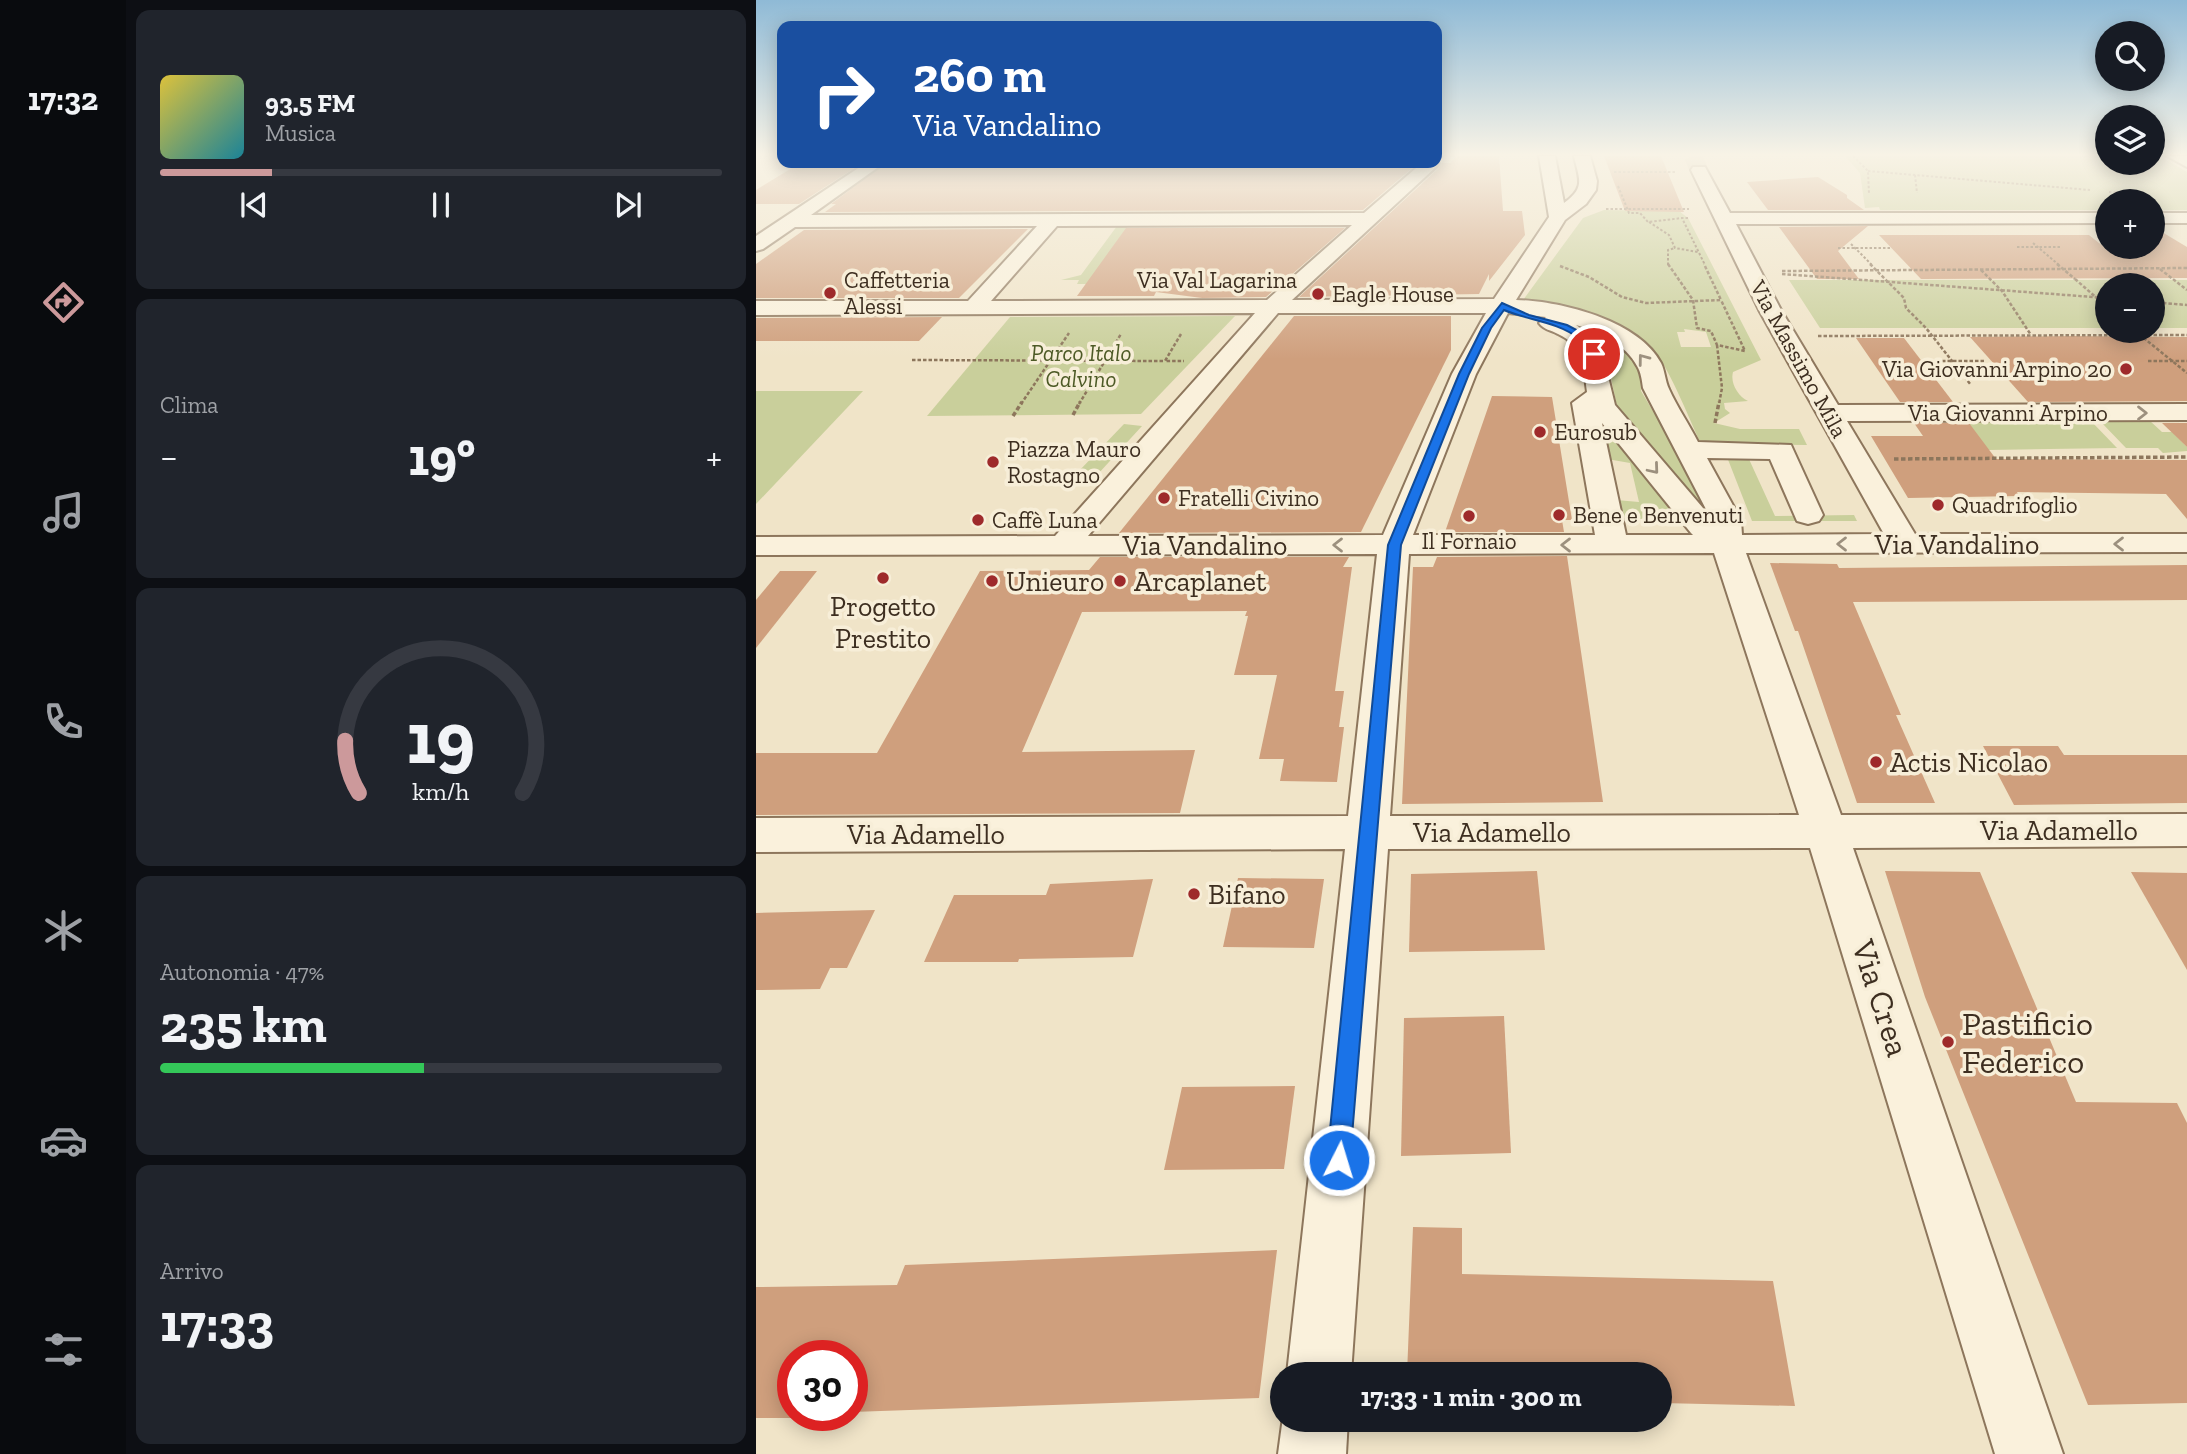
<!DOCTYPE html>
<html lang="it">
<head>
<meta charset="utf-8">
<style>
  body { margin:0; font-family:"Zilla Slab",serif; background:#20242c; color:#f1f3f6; height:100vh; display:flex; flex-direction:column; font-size:26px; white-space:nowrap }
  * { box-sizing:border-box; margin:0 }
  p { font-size:23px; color:#9ea1a6 }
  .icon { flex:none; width:38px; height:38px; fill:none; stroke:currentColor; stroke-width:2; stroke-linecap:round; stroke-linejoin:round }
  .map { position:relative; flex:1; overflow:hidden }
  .side { display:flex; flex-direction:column; gap:10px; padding:10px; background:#0d0f14; width:630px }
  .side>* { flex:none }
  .hud { position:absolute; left:21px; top:21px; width:665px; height:147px; border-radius:14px; box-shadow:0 4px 18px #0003; background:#1a4fa0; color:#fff; overflow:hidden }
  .controls { position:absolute; left:1339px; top:21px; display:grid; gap:14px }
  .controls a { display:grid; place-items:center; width:70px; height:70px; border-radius:50%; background:#171b24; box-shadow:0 4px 18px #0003; font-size:35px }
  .speed { position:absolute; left:21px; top:1340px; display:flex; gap:14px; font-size:35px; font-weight:700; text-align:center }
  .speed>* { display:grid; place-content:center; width:91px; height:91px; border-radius:50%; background:#171b24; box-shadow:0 4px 18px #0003; line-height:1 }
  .speed .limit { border:10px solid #d22; background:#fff; color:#111 }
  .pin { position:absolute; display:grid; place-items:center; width:60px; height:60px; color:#fff; margin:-30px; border:4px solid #fff; border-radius:50%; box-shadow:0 2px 7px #0007 }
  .me { position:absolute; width:77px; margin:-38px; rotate:5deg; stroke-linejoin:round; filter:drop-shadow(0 0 5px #0008) }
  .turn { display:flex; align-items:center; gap:24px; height:147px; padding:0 21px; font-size:32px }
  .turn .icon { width:91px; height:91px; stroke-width:2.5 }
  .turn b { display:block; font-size:49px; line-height:60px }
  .big { font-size:52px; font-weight:700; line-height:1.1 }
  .side .widget { flex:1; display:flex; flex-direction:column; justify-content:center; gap:10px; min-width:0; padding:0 24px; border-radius:14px; background:#20242c }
  .side .dial { align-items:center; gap:0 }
  .dial svg { height:182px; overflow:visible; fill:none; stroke:#363941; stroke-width:7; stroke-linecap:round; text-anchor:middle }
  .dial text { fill:#f1f3f6; stroke:none }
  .song { display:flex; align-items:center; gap:21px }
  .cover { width:84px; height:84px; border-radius:10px; background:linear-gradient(135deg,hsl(50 70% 55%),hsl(190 70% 35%)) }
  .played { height:7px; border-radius:4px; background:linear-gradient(90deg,#cc999b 20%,#363941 20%) }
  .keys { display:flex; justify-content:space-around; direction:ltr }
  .heat { display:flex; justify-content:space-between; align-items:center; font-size:38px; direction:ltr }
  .charge { height:10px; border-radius:5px; background:linear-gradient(90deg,#34c759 47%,#363941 0) }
  .trip { position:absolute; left:514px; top:1362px; width:402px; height:70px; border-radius:35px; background:#171b24; box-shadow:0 4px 18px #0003; font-weight:700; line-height:70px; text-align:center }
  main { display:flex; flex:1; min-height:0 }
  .dock { display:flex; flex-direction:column; width:126px; justify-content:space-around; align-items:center; background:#090b0e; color:#9ea1a6 }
  .dock .icon { width:49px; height:49px }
  .dock .selected { color:#cc999b }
  .dock b { font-size:32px; color:#f1f3f6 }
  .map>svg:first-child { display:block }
  .green { fill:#c9cf9b; fill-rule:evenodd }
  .building { fill:#cf9f7d }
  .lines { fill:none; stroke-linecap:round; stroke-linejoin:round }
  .minor-tunnel { stroke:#ccc0a6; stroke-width:18; stroke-dasharray:18 9; stroke-linecap:butt }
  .minor-casing { stroke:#8d765c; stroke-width:4 }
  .path-far2 { stroke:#8d765c; stroke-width:2; stroke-dasharray:2.5 2; stroke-linecap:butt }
  .path-far1 { stroke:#8d765c; stroke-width:2.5; stroke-dasharray:3.5 2; stroke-linecap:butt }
  .path { stroke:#8d765c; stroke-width:3.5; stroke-dasharray:4.5 2.5; stroke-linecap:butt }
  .minor { fill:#faf1dc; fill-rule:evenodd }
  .path-bridge { stroke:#8d765c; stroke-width:2.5; stroke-dasharray:3.5 2; stroke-linecap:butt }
  .oneway { stroke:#9c907e }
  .route { fill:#1a73e8; stroke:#114b97; stroke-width:2 }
  .poi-dot { fill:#9e2a2b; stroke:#f7eed8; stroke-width:2.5 }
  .labels { text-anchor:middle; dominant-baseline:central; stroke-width:7; stroke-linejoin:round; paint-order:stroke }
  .far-poi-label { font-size:23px; fill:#3d2e20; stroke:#f7eed8; text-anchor:start }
  .far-street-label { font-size:23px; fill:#3d2e20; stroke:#f7eed8 }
  .far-park-label { font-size:23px; font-style:italic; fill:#4d5a26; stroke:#f7eed8 }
  .street-label { font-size:28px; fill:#3d2e20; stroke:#f7eed8 }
  .poi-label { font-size:28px; fill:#3d2e20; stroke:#f7eed8; text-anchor:start }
  .near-street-label { font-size:33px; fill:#3d2e20; stroke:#f7eed8 }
  .near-poi-label { font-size:33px; fill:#3d2e20; stroke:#f7eed8; text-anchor:start }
</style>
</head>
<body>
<main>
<nav class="dock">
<b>17:32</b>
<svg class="icon selected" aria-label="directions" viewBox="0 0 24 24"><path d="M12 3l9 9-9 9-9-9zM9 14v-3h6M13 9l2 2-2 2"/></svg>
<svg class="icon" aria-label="music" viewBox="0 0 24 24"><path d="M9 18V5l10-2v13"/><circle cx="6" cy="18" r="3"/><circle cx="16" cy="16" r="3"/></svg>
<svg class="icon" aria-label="phone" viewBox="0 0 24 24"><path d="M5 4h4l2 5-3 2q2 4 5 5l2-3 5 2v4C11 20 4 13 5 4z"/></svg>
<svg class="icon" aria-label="climate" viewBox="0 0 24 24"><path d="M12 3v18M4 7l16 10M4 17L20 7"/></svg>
<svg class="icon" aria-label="car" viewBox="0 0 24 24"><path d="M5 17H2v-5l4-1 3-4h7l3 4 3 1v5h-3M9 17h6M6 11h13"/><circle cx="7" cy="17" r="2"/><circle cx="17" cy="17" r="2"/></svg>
<svg class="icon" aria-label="filters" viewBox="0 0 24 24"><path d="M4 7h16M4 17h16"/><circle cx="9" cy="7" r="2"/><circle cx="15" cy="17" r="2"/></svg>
</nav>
<section class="side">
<div class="widget">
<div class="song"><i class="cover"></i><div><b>93.5 FM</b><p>Musica</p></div></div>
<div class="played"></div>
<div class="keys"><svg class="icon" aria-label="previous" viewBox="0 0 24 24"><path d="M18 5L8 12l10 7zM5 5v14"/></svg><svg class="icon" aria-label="pause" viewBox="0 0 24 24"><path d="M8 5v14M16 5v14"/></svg><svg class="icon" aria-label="next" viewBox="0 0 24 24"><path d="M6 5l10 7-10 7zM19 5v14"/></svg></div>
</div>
<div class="widget"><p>Clima</p>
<div class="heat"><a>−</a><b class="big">19°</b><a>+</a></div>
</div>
<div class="widget dial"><svg viewBox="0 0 100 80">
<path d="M14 69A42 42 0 1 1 86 69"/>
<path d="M14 69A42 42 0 0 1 8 46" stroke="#cc999b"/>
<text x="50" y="56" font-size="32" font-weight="700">19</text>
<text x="50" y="72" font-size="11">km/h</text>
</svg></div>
<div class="widget"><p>Autonomia · 47%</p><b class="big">235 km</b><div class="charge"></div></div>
<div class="widget"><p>Arrivo</p><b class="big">17:33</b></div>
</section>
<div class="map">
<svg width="1431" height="1454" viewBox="0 0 1431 1454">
  <rect width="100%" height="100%" fill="#f0e4c8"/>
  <g class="green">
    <path d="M1089,156H1351V163H1396L1397,159H1409L1431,172V210H1397L1396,201H1351V210H1124L1123,207L1109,208L1104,173Z"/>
    <path d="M848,210L923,211L932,218L1005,360L977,372C974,383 982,396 992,401L968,403L969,409L974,413L958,423L984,429H1043L1051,445L945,444C933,419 910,358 891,343C857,316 808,310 767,300L827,218ZM928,329L950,332L955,347H925L921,332H929Z"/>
    <path d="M361,226H372L331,284H321L323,280H305L325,275Z"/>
    <path d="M1033,280H1431V328H1397L1396,285H1351V328H1064Z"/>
    <path d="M479,316L385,414L171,416L254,317Z"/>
    <path d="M803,317L858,339L884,365L885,391L960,517L954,518L862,411L850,355L845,346L832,331Z"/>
    <path d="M0,391H107L0,504Z"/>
    <path d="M842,415L931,519H864L860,500L883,502L874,463L851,459Z"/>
    <path d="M1335,421L1361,448L1232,450L1210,422Z"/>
    <path d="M1344,421H1394L1406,432H1416L1431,447V451L1407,453L1402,448H1370Z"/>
    <path d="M368,424L386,426L342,474L322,472Z"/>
    <path d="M971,457H992L1019,516L1098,515L1101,521H996Z"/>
  </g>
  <g class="building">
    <path d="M701,156H743L747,211H766L769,235L733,281V274L723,294L543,297L683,168L685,163H694Z"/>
    <path d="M848,156H905L928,212L869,211Z"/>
    <path d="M44,163H106L43,204H0V190Z"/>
    <path d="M130,163H662L607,210L69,212L80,204H75Z"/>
    <path d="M1062,177L1091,195V198L1108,210H1012L991,182Z"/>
    <path d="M1112,226L1082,251L1103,279H1061L1023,227Z"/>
    <path d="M1396,226L1431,247V278L1165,279L1123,235H1333L1348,247H1396Z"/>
    <path d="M370,228H589L510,297L446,298L400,292L398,296H321Z"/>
    <path d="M272,229L203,298H0V264L48,230Z"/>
    <path d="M538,316H695V350L605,532L363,533Z"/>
    <path d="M186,317L163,341H0V318Z"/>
    <path d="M1316,336L1431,337V401L1272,402L1214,337Z"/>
    <path d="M1100,338H1148L1197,402H1144Z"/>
    <path d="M736,396L796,397L816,520H806L808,532H689Z"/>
    <path d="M1158,423H1213L1240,459L1431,460V519L1410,494L1261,492L1263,496L1152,498L1115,436H1167Z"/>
    <path d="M1406,423H1431V447Z"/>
    <path d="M811,556L847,802L646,804L657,567H677L681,557Z"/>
    <path d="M344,557H593L587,567H596L579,691H588L583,727H588L581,782L524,781L528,759H503L521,675H478L492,616H489L491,611L326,612L266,752L439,750L424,813L0,815V753H121L224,571L333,570Z"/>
    <path d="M1014,563L1081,564L1083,568L1431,565V600L1097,602L1145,715H1140L1179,803H1101L1042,631H1039Z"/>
    <path d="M24,571H61L0,648V600Z"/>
    <path d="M1227,746H1302L1308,755H1431V803L1258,805Z"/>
    <path d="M781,871L789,950L653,952L655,874Z"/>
    <path d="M1129,871L1224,872L1320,1102L1421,1103L1431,1123V1403L1332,1405L1169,997Z"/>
    <path d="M1375,872L1431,873V970Z"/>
    <path d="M482,878L568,879L558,948L467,947Z"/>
    <path d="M397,879L377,957L263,959L262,962H168L198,895H290L294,884Z"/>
    <path d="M119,910L91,968H74L64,989L0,990V913Z"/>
    <path d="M748,1016L755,1153L645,1156L648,1018Z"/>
    <path d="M539,1086L528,1169L408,1170L426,1087Z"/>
    <path d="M657,1227L706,1228V1274L1017,1281L1039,1406L905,1403V1374H651Z"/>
    <path d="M521,1250L503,1398L96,1412V1356H37V1418H0V1287L141,1285L149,1265Z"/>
  </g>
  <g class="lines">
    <path class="minor-tunnel" d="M937,156L943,170"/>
    <g class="minor-casing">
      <g id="minor">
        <path d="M783,156H799L808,203C830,187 823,179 818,156H834L841,181L840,190L830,204L809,220L760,300C804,301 882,320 905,363C909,371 909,381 913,389C921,407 933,424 942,442L1035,445L1067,515L1063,521L1052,524L1041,521L1014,459L951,458L985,520L986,535L1128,534L1003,310L935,170L937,167H949L974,213H1351V223L980,224L1025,310L1082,405L1431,404V420L1091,421L1159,534H1431V552L990,553L1085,815L1431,814V846L1097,848L1307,1454H1239L1054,848L632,849L595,1374H531L589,849L0,852V818L592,816L621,554L0,555V537L299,536L499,313L0,315V301H212L281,226L39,227L7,249L0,251V236L110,163H128L55,215L608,213L666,163H681V160L683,163L681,166L536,300L738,299L793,217ZM596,225L511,300L235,301L301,226ZM522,313H730L696,374L627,535L332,536ZM752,313L790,317L783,323C788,330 795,330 802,334C827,345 828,368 831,392L816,403L839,535H657L720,374ZM820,325C842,332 870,344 881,366C885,372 886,381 887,388L953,515L859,405L845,348L836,336ZM846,423L935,533L937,535H870ZM958,553L1043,815L634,816L653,554Z"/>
        <path d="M1411,156H1431V167Z"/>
        <rect x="1396" y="213" width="35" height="10"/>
        <path d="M527,1417L592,1419L590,1454H522Z"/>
      </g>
    </g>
    <g class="path-far2">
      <path d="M1097,156L1112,171L1113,194"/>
      <path d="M1112,171L1334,190"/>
      <path d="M858,172H919"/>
      <path d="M1159,175L1161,193"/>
      <path d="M862,186L873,213H884L892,222L926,218"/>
      <path d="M1353,192L1390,195"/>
      <path d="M850,209H933"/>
      <path d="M932,218H926L949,265"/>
      <path d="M893,222L913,235L919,248L942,252"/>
      <path d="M1277,243L1303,265"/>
      <path d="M1095,244L1116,265"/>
      <path d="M1261,247H1306"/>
      <path d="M1082,248H1136"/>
      <path d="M912,265V250L919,248"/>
    </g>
    <g class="path-far1">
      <path d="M912,264L937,300L941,328L955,331L961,345L989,351L965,300"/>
      <path d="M1114,264L1148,298L1150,308L1170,328L1215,385"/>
      <path d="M1301,264L1319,279"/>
      <path d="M804,266L833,277L866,297L890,303L965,300L948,264"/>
      <path d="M1404,269L1431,290"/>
      <path d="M1225,270L1246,291L1275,335"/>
      <path d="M1026,271L1431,268"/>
      <path d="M1026,274L1351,298"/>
      <path d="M1396,302L1431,305"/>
      <path d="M1379,331L1431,373"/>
      <path d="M425,334L409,361H428"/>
      <path d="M1062,336L1431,335"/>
      <path d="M961,345L966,388L963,404"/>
      <path d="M156,360L409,361"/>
      <path d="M1175,361H1228"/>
      <path d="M1392,361H1431"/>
      <path d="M265,404L313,333"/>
      <path d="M323,404L365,334"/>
    </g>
    <g class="path">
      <path d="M317,415L324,402"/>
      <path d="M257,416L266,402"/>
      <path d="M959,423L963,402"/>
      <path d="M1138,459L1431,457"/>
    </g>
    <use href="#minor" class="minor"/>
    <path class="path-bridge" d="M1319,279L1351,307"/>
  </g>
  <defs><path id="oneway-chevron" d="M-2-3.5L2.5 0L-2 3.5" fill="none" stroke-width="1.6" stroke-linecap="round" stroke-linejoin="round" transform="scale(1.75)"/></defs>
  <g class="oneway">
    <use href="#oneway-chevron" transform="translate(887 359) rotate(-127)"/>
    <use href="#oneway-chevron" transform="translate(1386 413)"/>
    <use href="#oneway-chevron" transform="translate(898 469) rotate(50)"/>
    <use href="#oneway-chevron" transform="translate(1086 544) rotate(180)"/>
    <use href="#oneway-chevron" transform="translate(1363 544) rotate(180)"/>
    <use href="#oneway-chevron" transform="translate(582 545) rotate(180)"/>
    <use href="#oneway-chevron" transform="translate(810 545) rotate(180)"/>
  </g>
  <linearGradient id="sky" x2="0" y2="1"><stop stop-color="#8fbad6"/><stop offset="0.43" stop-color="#f8f3e6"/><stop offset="1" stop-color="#f8f3e6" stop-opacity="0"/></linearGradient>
  <rect width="1431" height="359" fill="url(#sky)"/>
  <path class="route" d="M746,303L773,315L811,325L830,335L843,354L834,356C831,351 827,342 822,338C802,322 771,320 748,310L735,328L713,374L645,545L594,1160L591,1168L583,1171L575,1168L571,1160L632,545L703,374L726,328Z"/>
  <g class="poi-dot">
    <circle cx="74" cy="293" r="7"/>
    <circle cx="562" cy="294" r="7"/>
    <circle cx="1370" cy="369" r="7"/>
    <circle cx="784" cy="432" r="7"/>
    <circle cx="237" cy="462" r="7"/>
    <circle cx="408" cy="498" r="7"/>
    <circle cx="1182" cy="505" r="7"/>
    <circle cx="803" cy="515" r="7"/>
    <circle cx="713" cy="516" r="7"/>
    <circle cx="222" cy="520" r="7"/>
    <circle cx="127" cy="578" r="7"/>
    <circle cx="236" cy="581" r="7"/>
    <circle cx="364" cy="581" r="7"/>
    <circle cx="1120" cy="762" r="7"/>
    <circle cx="438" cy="894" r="7"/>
    <circle cx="1192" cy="1042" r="7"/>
  </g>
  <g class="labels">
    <g class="far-poi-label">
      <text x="88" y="280">Caffetteria<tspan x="88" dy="26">Alessi</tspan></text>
      <text x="576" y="294">Eagle House</text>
      <text x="1356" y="369" text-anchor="end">Via Giovanni Arpino 20</text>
      <text x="798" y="432">Eurosub</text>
      <text x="251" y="449">Piazza Mauro<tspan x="251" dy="26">Rostagno</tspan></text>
      <text x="422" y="498">Fratelli Civino</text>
      <text x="1196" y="505">Quadrifoglio</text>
      <text x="817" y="515">Bene e Benvenuti</text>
      <text x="236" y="520">Caffè Luna</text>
      <text x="713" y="541" text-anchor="middle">Il Fornaio</text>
    </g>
    <g class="far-street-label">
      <text x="461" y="280">Via Val Lagarina</text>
      <text transform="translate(1043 359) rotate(61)">Via Massimo Mila</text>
      <text x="1252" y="413">Via Giovanni Arpino</text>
    </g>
    <g class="far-park-label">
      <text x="325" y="353">Parco Italo<tspan x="325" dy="26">Calvino</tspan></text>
    </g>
    <g class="street-label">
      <text x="1201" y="544">Via Vandalino</text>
      <text x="449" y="545">Via Vandalino</text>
      <text x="1303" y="830">Via Adamello</text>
      <text x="736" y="832">Via Adamello</text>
      <text x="170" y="834">Via Adamello</text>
    </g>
    <g class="poi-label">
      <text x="250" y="581">Unieuro</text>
      <text x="378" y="581">Arcaplanet</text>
      <text x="127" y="606" text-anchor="middle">Progetto<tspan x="127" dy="32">Prestito</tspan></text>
      <text x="1134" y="762">Actis Nicolao</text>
      <text x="452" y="894">Bifano</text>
    </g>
    <g class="near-street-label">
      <text transform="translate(1125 998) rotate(72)">Via Crea</text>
    </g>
    <g class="near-poi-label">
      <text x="1206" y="1023">Pastificio<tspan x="1206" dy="38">Federico</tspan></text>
    </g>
  </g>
</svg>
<div class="controls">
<a><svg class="icon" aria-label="search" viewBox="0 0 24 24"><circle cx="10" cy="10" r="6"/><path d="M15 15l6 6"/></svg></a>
<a><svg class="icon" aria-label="layers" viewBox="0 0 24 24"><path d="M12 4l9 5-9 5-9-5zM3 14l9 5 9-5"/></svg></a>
<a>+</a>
<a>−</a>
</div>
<div class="speed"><div class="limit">30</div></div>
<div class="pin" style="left:838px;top:354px;background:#d93025"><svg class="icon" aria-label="arrive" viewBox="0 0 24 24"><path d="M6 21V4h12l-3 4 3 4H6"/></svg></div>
<svg class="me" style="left:583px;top:1160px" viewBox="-20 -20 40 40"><circle r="17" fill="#1a73e8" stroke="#fff" stroke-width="3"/><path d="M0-11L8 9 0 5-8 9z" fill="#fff"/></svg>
<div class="trip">17:33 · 1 min · 300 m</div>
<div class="hud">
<div class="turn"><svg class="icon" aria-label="right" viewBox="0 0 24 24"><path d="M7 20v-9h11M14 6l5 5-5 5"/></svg><div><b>260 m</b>Via Vandalino</div></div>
</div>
</div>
</main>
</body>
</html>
